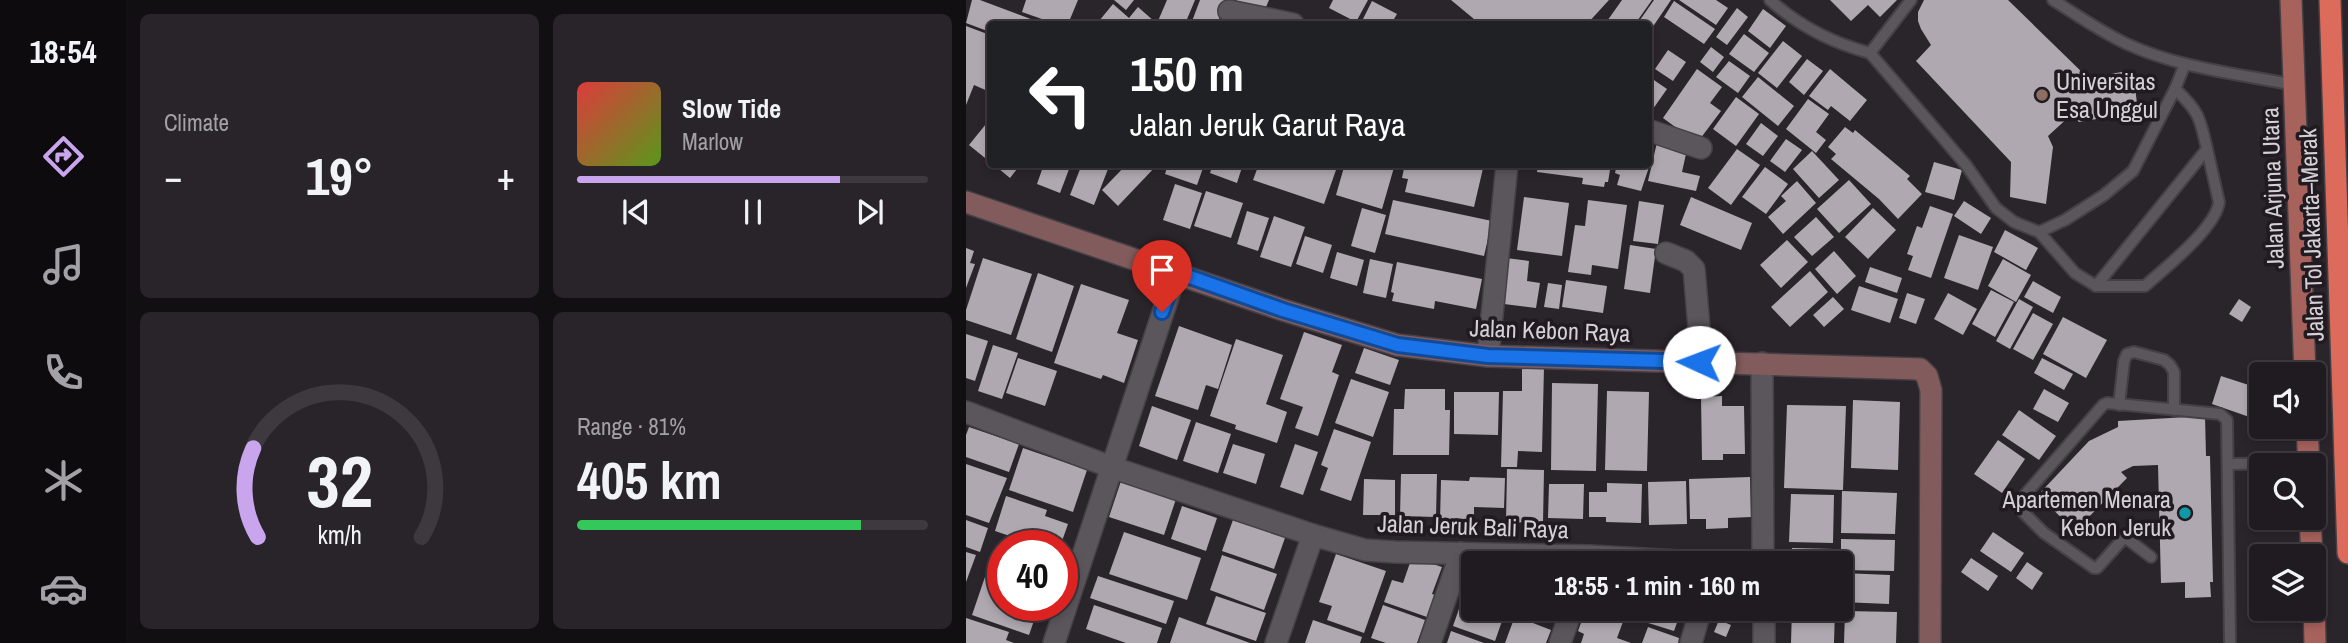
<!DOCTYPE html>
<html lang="en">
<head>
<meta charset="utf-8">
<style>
  body { margin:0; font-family:"Archivo Narrow",sans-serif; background:#282429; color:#f1f3f6; height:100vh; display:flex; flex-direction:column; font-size:26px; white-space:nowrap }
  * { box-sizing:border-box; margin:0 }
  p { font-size:23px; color:#a2a1a5 }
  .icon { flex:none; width:38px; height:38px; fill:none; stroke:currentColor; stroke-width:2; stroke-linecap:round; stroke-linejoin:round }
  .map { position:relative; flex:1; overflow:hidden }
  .side { display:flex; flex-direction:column; gap:14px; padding:14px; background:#120f12; width:840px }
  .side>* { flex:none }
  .hud { position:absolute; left:21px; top:21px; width:665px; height:147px; border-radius:7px; box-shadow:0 4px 10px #0003,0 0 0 2px #3d393e; background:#202124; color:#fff; overflow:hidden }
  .fabs { position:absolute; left:1283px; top:362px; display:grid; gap:14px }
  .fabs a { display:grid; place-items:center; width:77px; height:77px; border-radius:7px; background:#201b20; box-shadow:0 4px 10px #0003,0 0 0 2px #3d393e; font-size:35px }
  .speed { position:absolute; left:21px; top:530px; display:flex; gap:14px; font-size:35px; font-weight:700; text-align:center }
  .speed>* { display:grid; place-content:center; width:91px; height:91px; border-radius:50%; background:#201b20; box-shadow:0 4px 10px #0003,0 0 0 2px #3d393e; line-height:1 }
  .speed .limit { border:10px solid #d22; background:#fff; color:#111 }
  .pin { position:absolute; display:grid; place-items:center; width:60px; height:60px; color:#fff; margin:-72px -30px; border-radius:50% 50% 50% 0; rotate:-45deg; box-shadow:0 0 7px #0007 }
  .pin .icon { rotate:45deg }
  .me { position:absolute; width:77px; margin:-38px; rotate:272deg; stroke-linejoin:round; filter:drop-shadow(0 0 5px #0008) }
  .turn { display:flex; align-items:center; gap:24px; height:147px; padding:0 28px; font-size:32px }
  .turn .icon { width:91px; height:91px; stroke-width:2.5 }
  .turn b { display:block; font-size:49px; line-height:60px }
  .big { font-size:52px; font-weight:700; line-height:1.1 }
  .side .card { flex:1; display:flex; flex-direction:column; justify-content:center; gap:10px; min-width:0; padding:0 24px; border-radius:10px; background:#282429 }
  .side .dial { align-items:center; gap:0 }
  .dial svg { height:182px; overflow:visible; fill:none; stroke:#3d393e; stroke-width:7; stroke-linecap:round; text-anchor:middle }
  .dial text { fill:#f1f3f6; stroke:none }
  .song { display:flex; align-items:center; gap:21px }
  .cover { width:84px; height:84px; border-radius:10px; background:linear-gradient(135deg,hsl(0 70% 55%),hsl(90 70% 35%)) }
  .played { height:7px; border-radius:4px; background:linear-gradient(90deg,#c9a5ee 75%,#3d393e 75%) }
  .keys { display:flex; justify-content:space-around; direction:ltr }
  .heat { display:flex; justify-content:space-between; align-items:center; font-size:38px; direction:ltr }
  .charge { height:10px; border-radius:5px; background:linear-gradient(90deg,#34c759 81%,#3d393e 0) }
  .side .tiles { flex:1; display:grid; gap:14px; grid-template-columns:repeat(2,1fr) }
  .trip { position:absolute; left:495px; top:551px; width:392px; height:70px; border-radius:7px; background:#201b20; box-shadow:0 4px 10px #0003,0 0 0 2px #3d393e; font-weight:700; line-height:70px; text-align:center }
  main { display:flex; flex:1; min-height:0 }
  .tabs { display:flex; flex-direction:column; width:126px; justify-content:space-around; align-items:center; background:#0d0b0d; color:#a2a1a5 }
  .tabs .icon { width:49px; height:49px }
  .tabs .selected { color:#c9a5ee }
  .tabs b { font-size:32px; color:#f1f3f6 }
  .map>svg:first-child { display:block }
  .building { fill:#afa8b0 }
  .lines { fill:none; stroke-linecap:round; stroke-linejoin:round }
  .lane-casing { stroke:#454045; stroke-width:14 }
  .street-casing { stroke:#454045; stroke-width:24 }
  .secondary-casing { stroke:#454045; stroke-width:24 }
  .primary-casing { stroke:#454045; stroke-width:24 }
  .highway-casing { stroke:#454045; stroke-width:24 }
  .lane { stroke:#5b555c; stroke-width:10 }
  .street { stroke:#5b555c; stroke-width:21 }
  .secondary { stroke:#825c5c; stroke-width:21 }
  .primary { stroke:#a8625c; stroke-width:21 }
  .highway { stroke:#dc6b5c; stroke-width:21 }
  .route-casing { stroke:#114b97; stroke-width:18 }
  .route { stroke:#1a73e8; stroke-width:12 }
  .education-dot { fill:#8d6e63; stroke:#211b21; stroke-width:2.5 }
  .culture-dot { fill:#0f9aa8; stroke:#211b21; stroke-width:2.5 }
  .labels { text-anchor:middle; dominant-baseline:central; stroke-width:7; stroke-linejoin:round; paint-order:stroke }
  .poi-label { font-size:24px; fill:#d4d0d4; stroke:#211b21; text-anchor:start }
  .street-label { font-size:24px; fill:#d4d0d4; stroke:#211b21 }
</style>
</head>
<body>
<main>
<nav class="tabs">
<b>18:54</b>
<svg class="icon selected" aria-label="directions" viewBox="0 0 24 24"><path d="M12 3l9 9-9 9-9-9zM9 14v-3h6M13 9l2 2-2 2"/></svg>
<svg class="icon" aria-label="music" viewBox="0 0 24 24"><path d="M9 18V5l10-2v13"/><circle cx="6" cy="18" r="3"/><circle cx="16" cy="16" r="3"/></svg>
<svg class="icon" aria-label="phone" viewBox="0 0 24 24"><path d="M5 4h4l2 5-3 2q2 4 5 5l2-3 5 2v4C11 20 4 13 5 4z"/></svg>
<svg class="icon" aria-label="climate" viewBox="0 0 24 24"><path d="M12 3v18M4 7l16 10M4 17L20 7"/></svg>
<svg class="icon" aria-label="car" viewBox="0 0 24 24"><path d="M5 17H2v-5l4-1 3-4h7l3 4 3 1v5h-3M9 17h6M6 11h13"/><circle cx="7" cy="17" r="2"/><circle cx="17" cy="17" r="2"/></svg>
</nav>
<section class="side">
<div class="tiles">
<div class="card"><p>Climate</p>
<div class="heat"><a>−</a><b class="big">19°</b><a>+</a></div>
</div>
<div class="card">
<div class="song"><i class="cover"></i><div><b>Slow Tide</b><p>Marlow</p></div></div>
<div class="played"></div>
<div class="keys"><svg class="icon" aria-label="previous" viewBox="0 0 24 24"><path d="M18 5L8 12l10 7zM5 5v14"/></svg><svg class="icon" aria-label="pause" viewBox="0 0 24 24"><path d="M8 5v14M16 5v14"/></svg><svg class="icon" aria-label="next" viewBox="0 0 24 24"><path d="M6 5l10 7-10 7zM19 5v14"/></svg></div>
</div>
<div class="card dial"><svg viewBox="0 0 100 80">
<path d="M14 69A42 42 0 1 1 86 69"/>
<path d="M14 69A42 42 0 0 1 12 30" stroke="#c9a5ee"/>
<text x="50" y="56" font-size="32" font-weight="700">32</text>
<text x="50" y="72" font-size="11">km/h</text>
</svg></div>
<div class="card"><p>Range · 81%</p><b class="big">405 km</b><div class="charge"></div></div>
</div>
</section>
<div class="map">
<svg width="1382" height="643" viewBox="0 0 1382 643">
  <rect width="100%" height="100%" fill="#2a242b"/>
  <g class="building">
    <path d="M6,0H14L78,24H24V32L0,23Z"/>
    <path d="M60,0H112L102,24H90L56,12Z"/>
    <path d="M148,0H168L160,10Z"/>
    <path d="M201,0H229L219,24H201L192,21Z"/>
    <path d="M234,0H261L251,24H225Z"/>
    <path d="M271,0H303L297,14L269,3Z"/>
    <path d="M367,0H402L390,22L363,8Z"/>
    <path d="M485,0H643L621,24H514Z"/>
    <path d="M656,0H686L669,24H639Z"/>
    <path d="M688,0H705L686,28L674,20Z"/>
    <path d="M713,0H750L762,8L750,25Z"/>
    <path d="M864,0H931L914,17L902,5L885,21Z"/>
    <path d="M958,0H1042L1122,78L1167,70L1172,112L1113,122L1105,115L1082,136L1087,147L1080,204L1044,197L1045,162L950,61L965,45L955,29L952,21V12Z"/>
    <path d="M406,1L431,14L425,24H403L396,21Z"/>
    <path d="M708,1L749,29L738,44L698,17Z"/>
    <path d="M147,4L163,18L172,7L189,22L187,24H137L133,21Z"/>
    <path d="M771,8L782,17L761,45L750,37Z"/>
    <path d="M797,9L820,26L804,48L782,31Z"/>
    <path d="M0,26L24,35V92L8,85L0,105Z"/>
    <path d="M778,34L803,53L788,72L763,54Z"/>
    <path d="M817,41L836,56L811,88L792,73Z"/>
    <path d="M745,47L758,57L747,72L734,62Z"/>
    <path d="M702,50L720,62L707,81L689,69Z"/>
    <path d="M841,59L857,71L838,95L823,82Z"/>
    <path d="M763,61L784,76L772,93L750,77Z"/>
    <path d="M731,69L756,87L744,103L755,111L731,143L697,118Z"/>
    <path d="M864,69L901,100L884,121L865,106L862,110L843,96Z"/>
    <path d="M682,76L701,89L682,116Z"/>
    <path d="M792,77L828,106L812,126L776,97Z"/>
    <path d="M770,97L793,114L770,146L747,129Z"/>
    <path d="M842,99L863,114L850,132L860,140L850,153L820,129Z"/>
    <path d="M24,119V162L3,145Z"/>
    <path d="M795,123L812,136L797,156L780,144Z"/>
    <path d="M879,127L887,133L889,130L944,176L941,179L956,194L932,219L913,199L865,159L870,154L862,147Z"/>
    <path d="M682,133L690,135L684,164H682Z"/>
    <path d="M692,138L722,145L716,172L734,176L730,191L682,181Z"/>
    <path d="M820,139L836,150L819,172L804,161Z"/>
    <path d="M771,149L794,165L765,205L742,188Z"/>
    <path d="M846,151L873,180L853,198L827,169Z"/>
    <path d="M968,162L996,170L988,200L959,192Z"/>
    <path d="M27,164H55L44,178Z"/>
    <path d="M78,164H105L94,193L71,184Z"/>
    <path d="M116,164H131L142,169L128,205L104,195Z"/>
    <path d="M161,164H192L152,206L136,190Z"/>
    <path d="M202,164H228L237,168L231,185L199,174Z"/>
    <path d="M247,164H277L271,183L244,173Z"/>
    <path d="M293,164H352L370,170L358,204L287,180Z"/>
    <path d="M373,164H429L416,209L370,195L378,167Z"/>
    <path d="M439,164H518L508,207L439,192L442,179L436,178Z"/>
    <path d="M572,164H645L642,182H639L638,187L616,184L617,178L571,172Z"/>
    <path d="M651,164H684L675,191L651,185L654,175L649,173Z"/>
    <path d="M799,167L822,184L800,214L776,197Z"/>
    <path d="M883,180L905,204L873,233L851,209Z"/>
    <path d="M831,181L850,203L817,234L802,217L820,201L815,196Z"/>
    <path d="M209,184L236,193L224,229L197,220Z"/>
    <path d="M240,191L277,203L265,238L228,226Z"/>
    <path d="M558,197L603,203L596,256L551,250Z"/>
    <path d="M725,197L786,223L775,250L714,225Z"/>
    <path d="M427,200L526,221L518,256L419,234Z"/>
    <path d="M622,200L661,205L652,269L626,265L625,275L602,272L609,225L619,226Z"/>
    <path d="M673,201L698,205L692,244L667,241Z"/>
    <path d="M998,201L1025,218L1015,234L988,216Z"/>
    <path d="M964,206L987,214L965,278L942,270L947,256L941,254L951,226L956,228Z"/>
    <path d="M396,208L420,215L409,253L385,246Z"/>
    <path d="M907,208L930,230L902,259L879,237Z"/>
    <path d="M281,211L303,218L292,251L271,244Z"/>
    <path d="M308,216L339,227L325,267L294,257Z"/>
    <path d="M850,217L868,237L846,256L828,237Z"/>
    <path d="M1039,230L1072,248L1060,270L1028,252Z"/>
    <path d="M993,235L1027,247L1012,290L978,278Z"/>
    <path d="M339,236L366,245L357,273L330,264Z"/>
    <path d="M821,240L842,262L815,288L794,265Z"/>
    <path d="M664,245L690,249L684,293L658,289Z"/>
    <path d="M0,248L8,251L4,263L9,264L0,288Z"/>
    <path d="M868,251L890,276L871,294L849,269Z"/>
    <path d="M371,252L398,260L391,286L364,278Z"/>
    <path d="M17,258L66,274L45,335L0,320V310Z"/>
    <path d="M540,258L563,261L561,281L574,283L570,308L538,304L539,289L536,288Z"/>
    <path d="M404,259L427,264L420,298L397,293Z"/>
    <path d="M1037,259L1065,275L1050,302L1022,286Z"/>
    <path d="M431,262L516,279L510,309L469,301L468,309L426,301L428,293L425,292Z"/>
    <path d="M904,267L936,278L931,293L899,282Z"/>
    <path d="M844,271L862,292L824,327L805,307Z"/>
    <path d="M72,273L108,286L86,352L50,339Z"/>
    <path d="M600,280L641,286L637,313L596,307Z"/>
    <path d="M1067,281L1095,297L1087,313L1058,297Z"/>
    <path d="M582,283L596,285L593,309L578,307Z"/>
    <path d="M115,284L163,300L151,333L172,340L158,383L137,375L135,379L88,363Z"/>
    <path d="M893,286L932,299L924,323L885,310Z"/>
    <path d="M1025,290L1048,302L1029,337L1006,324Z"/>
    <path d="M941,293L959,299L950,324L933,318Z"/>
    <path d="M982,293L1011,309L997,335L968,319Z"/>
    <path d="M867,297L878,309L858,327L847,315Z"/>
    <path d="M1053,299L1067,307L1044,349L1030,341Z"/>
    <path d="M1273,299L1285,307L1276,322L1263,314Z"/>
    <path d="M1067,313L1087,324L1067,360L1047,349Z"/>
    <path d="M1097,317L1141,340L1120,378L1077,354Z"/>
    <path d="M213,326L266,345L252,389L240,385L232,410L189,396Z"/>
    <path d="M338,332L376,345L366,372L373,375L352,436L329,428L337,407L314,399Z"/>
    <path d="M0,334L22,341L9,381L0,378Z"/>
    <path d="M270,339L317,355L300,404L321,412L311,443L269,429L270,425L244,416Z"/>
    <path d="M27,345L52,353L36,399L12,391Z"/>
    <path d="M398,348L433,360L424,385L389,373Z"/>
    <path d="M52,358L91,371L79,406L40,393Z"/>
    <path d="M1076,358L1107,374L1098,390L1068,373Z"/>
    <path d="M556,367H578L576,452L552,451L551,467H535L537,391H556Z"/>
    <path d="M1255,376L1295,389V421L1246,404Z"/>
    <path d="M385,379L423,392L407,437L369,423Z"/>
    <path d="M586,383L632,384L630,471L585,470Z"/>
    <path d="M439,389H479V410H484L483,455H427L428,409H438Z"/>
    <path d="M1078,389L1103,403L1092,422L1067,409Z"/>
    <path d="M641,391L683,392L681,471L639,470Z"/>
    <path d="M488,392H533L532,435L488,434Z"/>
    <path d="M756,396V406H778L779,454H757V460H736L735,397Z"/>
    <path d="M887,400L934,402L932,470L885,468Z"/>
    <path d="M821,405L880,406L877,490L818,488Z"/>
    <path d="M186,406L225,420L211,460L173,446Z"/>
    <path d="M1053,410L1090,436L1073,460L1036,435Z"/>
    <path d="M1239,416L1240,456H1244L1247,582H1244L1245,597L1219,598V582L1195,583L1192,465L1167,466L1155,472L1161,478L1109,531L1072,495L1123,441L1152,427V421Z"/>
    <path d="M230,422L265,434L252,473L217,461Z"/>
    <path d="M3,427L53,444L43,472L0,457V435Z"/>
    <path d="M368,429L405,442L385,501L354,490L362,468L355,465Z"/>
    <path d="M1032,440L1059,459L1036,493L1008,474Z"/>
    <path d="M267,444L299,454L290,484L257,473Z"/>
    <path d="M329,444L352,452L337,495L314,487Z"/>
    <path d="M57,448L121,470L107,512L43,490Z"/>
    <path d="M0,464L41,478L23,523L0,515Z"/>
    <path d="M541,469L578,470L577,523L540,522Z"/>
    <path d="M435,474H471L470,517L434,516Z"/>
    <path d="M504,477L539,478L538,508L508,507V521H474L475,480L503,481Z"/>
    <path d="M784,477L785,517L762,518V528L740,529V519H724L723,479Z"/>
    <path d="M156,478L211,496L198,535L143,517Z"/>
    <path d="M398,479L429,480V515H397Z"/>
    <path d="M720,481L721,524L683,525L682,482Z"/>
    <path d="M641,483L676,484L675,523L640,522V517H623V492H641Z"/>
    <path d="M583,484H618L617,519L582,518Z"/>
    <path d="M876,491L931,493L929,534L875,533Z"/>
    <path d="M825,494L868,495L867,543L823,542Z"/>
    <path d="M40,496L81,510L79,516L102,524L95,544L73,537L70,545L29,531Z"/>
    <path d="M216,506L251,518L240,551L205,539Z"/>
    <path d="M268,517L320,535L308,569L256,551Z"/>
    <path d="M0,520L22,528L14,552L0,547Z"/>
    <path d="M158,532L235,558L221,600L143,574Z"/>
    <path d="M1027,532L1058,553L1045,572L1014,551Z"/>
    <path d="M875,539L929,540L928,571L875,570Z"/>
    <path d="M35,541L49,546H37V574L26,571Z"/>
    <path d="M826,548L869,549L868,564H826Z"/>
    <path d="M0,552L10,555L0,582Z"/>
    <path d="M370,554L420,571L398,633L361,620L366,606L353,602Z"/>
    <path d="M256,555L311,574L298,610L244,590Z"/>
    <path d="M446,557L476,567L466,594L469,595L461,617L418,602L426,580L437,583Z"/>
    <path d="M1005,558L1032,576L1022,591L995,572Z"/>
    <path d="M1061,562L1077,573L1066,590L1050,578Z"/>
    <path d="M505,565L508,566V603L494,598Z"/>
    <path d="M876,573L924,575L923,604L875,602Z"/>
    <path d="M20,574L37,580V606H73L63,635L6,615Z"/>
    <path d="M132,576L208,601L200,624L124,598Z"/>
    <path d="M250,596L300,613L290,641L240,624Z"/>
    <path d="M128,605L196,628L191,643H160L120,629Z"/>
    <path d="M417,605L459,620L451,643H420L405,638Z"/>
    <path d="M494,606L536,621L529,641L487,626Z"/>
    <path d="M565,609H590L587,617Z"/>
    <path d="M620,609H632L658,619L651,638L665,643H615L618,634L612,631Z"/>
    <path d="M684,609H723L719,619L713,617L708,631L679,622Z"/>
    <path d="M826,609H869L868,643H825Z"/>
    <path d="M879,611L931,612L930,643H878Z"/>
    <path d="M549,616L585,630L580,643H539Z"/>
    <path d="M213,617L284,643H204Z"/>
    <path d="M0,618L43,632L40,640L48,643H0Z"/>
    <path d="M347,620L396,637L394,643H339Z"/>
    <path d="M753,620L765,625L760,637L748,632Z"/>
    <path d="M682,627L713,638L712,643H676Z"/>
    <path d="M485,631L518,643H481Z"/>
  </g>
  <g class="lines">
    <g class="lane-casing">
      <g id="lane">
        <path d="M804,0C834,27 866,43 904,53"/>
        <path d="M945,0L904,53L1000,165L1030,208L1048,222L1073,232L1109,273L1130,286L1241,149C1234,118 1233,111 1209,89"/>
        <path d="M1087,0C1111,15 1135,32 1161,44C1213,68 1273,74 1329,85"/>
        <path d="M1073,232L1099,220L1138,195L1167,171L1209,89L1219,64"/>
        <path d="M1130,286H1179C1199,268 1250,228 1253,202L1241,149"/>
        <path d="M1153,405L1158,361L1161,354L1168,352L1198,360L1204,365L1208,372V410"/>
        <path d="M1262,464L1342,463"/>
        <path d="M1185,557L1160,538L1157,539L1131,568H1128L1078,533L1050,505L1137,405L1141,403L1254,414L1261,420L1264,643"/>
      </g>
    </g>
    <g class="street-casing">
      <g id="street">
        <path d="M263,11L327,24"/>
        <path d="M682,130L735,148"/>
        <path d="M700,253L720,261L728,269L734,339L733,361"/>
        <path d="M522,356L541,164"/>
        <path d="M796,363L797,564"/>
        <path d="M0,412L145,467L347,535L399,550L429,552L624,556L748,563L797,561"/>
        <path d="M798,609V643"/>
        <path d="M88,643L210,273"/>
        <path d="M310,643L347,535"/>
        <path d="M464,643L495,553"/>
        <path d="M594,643L606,609"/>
        <path d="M725,643L735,609"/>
      </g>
    </g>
    <g class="secondary-casing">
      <path id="secondary" d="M0,202L317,310L431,345L522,356L954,369L961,376L965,390L964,643"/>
    </g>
    <g class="primary-casing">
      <g id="primary">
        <path d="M1325,0L1339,374"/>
        <path d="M1341,427L1343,466"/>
        <path d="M1344,518L1346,556"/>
        <path d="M1348,603L1349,643"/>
      </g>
    </g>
    <g class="highway-casing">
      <path id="highway" d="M1364,0L1382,553"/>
    </g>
    <use href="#lane" class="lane"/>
    <use href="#street" class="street"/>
    <use href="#secondary" class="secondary"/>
    <use href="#primary" class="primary"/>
    <use href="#highway" class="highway"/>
  </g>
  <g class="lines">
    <g class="route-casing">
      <path id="route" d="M196,312L210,272L317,310L432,345L522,356L733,362"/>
    </g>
    <use href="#route" class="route"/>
  </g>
  <circle class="education-dot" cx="1076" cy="95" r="7"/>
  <circle class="culture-dot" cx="1219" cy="513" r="7"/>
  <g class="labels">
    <g class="poi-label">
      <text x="1090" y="81">Universitas<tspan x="1090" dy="28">Esa Unggul</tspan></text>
      <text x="1205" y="499" text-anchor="end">Apartemen Menara<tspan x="1205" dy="28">Kebon Jeruk</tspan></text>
    </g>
    <g class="street-label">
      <text transform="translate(1306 188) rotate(-92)">Jalan Arjuna Utara</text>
      <text transform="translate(1345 235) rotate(-92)">Jalan Tol Jakarta–Merak</text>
      <text transform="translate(584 330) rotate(2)">Jalan Kebon Raya</text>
      <text transform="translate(507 526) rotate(2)">Jalan Jeruk Bali Raya</text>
    </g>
  </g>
</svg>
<div class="fabs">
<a><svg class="icon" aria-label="sound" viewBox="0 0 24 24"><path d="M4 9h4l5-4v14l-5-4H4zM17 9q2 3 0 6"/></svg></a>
<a><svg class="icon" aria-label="search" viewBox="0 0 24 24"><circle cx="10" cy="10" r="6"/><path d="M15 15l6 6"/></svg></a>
<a><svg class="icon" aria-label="layers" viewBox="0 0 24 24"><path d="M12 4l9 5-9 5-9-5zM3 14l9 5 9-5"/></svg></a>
</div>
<div class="speed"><div class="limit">40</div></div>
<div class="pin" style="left:196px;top:312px;background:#d93025"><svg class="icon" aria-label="arrive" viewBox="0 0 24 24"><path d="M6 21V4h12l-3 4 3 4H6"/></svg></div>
<svg class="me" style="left:733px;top:362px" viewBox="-20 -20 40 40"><circle r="19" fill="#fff"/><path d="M0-13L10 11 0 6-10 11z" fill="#1a73e8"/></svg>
<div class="trip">18:55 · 1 min · 160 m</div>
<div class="hud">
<div class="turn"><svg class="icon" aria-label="left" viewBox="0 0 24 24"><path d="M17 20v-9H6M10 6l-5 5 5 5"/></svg><div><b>150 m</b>Jalan Jeruk Garut Raya</div></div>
</div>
</div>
</main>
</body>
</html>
